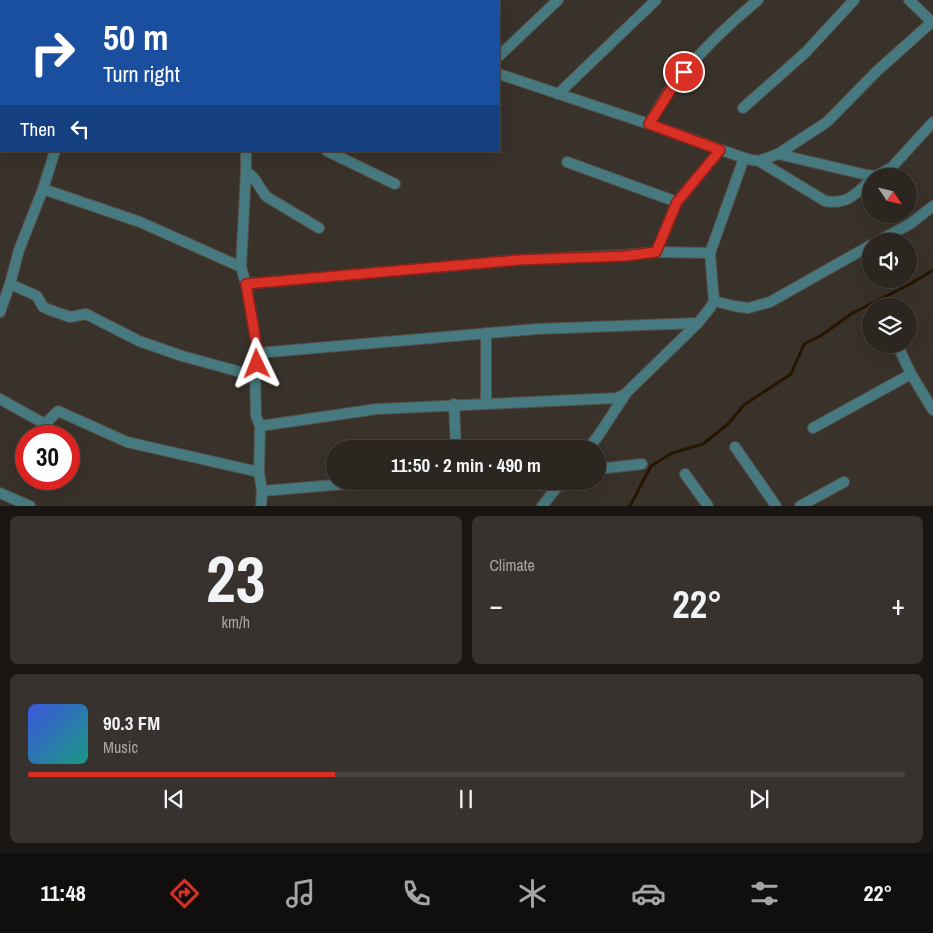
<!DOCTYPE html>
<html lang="en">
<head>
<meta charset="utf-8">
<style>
  body { margin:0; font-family:"Archivo Narrow",sans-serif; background:#37322d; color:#f1f3f6; height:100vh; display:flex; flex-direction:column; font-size:19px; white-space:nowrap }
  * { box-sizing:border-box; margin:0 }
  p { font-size:16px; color:#a6a5a5 }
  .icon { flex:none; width:28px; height:28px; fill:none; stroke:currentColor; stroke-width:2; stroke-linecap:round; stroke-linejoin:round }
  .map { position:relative; height:506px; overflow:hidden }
  .side { display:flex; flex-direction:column; gap:10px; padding:10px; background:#181512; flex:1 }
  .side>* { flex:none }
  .hud { position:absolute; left:0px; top:0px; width:500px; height:152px; box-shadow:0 5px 20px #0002,0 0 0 1px #47433e; background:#1a4fa0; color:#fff; overflow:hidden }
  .needle { width:32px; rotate:125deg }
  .fabs { position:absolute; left:862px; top:168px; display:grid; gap:10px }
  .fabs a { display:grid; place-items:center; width:55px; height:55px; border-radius:50%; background:#2b2620; box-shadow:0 5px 20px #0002,0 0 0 1px #47433e; font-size:25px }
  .speed { position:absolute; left:15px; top:425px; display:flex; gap:10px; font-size:25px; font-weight:700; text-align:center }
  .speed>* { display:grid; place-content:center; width:65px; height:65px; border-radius:50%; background:#2b2620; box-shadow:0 5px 20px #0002,0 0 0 1px #47433e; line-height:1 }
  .speed .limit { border:8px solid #d22; background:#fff; color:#111 }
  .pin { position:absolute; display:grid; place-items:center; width:42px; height:42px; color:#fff; margin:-21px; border:2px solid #fff; border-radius:50%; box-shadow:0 1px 5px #0007 }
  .me { position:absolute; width:55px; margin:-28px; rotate:358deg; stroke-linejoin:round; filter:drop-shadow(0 0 4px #0008) }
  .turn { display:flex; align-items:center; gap:18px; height:105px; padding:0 20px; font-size:22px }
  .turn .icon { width:65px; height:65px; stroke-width:2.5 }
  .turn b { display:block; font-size:35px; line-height:42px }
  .then { display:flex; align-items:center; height:48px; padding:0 20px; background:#0003; gap:10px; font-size:19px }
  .big { font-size:38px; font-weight:800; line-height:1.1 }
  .side .card { flex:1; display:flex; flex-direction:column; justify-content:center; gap:8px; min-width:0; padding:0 18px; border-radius:8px; background:#37322d }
  .side .dial { align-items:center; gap:0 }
  .dial b { font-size:65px; line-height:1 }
  .song { display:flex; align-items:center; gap:15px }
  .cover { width:60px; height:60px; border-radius:8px; background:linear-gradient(135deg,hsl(230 70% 55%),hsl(170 70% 35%)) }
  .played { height:5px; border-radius:2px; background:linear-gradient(90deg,#d93025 35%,#47433e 35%) }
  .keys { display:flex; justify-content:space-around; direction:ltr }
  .heat { display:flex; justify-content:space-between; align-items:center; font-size:28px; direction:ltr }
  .side .tiles { flex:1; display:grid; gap:10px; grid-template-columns:1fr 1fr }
  .card:last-child { grid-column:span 2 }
  .trip { position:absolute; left:326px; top:440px; width:280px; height:50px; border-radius:25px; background:#2b2620; box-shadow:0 5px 20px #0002,0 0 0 1px #47433e; font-weight:800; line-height:50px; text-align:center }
  .menu { display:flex; height:80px; justify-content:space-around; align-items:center; background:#110f0d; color:#a6a5a5 }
  .menu .icon { width:35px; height:35px }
  .menu .current { color:#d93025 }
  .menu b { font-size:22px; color:#f1f3f6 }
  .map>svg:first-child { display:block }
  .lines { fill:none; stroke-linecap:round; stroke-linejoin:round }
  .stream { stroke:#281500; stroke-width:3 }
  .street-casing { stroke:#554f48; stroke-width:12 }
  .secondary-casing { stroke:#554f48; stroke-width:12 }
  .street { stroke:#467a80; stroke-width:10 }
  .secondary { stroke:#49a2ab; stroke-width:10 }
  .route-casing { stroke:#8d1f18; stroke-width:12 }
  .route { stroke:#d93025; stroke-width:9 }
</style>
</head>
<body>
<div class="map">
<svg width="933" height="506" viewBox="0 0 933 506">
  <rect width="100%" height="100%" fill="#39322b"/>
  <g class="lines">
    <path class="stream" d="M630,506L651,466L672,453L703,444L728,424L744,405L791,374L804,344L822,335L851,314L912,283L933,270"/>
    <g class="street-casing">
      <g id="street">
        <path d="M105,0L108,1"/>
        <path d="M254,0V1"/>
        <path d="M290,0L293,1"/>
        <path d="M909,0L932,22"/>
        <path d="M276,1L277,0"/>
        <path d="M450,1L451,0"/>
        <path d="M499,56L558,0"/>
        <path d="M0,61H1"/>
        <path d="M499,74L649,124L744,158L752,160L759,161L778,154L827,122L877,71L933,21"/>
        <path d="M558,94L656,0"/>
        <path d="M743,108L806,52L854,0"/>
        <path d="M649,124C658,109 667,92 678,79C702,50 729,24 758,0"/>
        <path d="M246,151V172L241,267L246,284L258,353L255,376L256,416L260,426L259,472L262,491L261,506"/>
        <path d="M327,151L395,184"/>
        <path d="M778,154L867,175L876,176L892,167L933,122"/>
        <path d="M759,161L825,201C848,205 855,194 871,180"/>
        <path d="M567,162L677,202"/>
        <path d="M246,172C257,177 259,189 267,197L319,228"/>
        <path d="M43,189L140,222L241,267"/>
        <path d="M878,241L910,224L933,206"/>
        <path d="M656,252L710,253"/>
        <path d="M10,284L37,296L43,307L50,310L70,317L86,314L139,341L182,356L255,376"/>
        <path d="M246,284L518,260L625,255L656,252L677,202L720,150"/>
        <path d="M714,301L734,306L748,308L770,302L871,245"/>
        <path d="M0,312L10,284L19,250L43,189L55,151"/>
        <path d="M486,333V404"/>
        <path d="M897,344L911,374L933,410"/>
        <path d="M258,353L537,329L698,323"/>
        <path d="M0,399L45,424L58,411L127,442L259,472"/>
        <path d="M454,404L456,449"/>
        <path d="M260,426L377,409L617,398L625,394L698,323L710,308L714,301L710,253L744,158"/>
        <path d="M813,428L911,374"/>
        <path d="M735,447L776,506"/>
        <path d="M588,449L598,436L625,395"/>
        <path d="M598,469L642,464"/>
        <path d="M685,474L708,506"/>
        <path d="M262,491L382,481"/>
        <path d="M0,493L30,506"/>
        <path d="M542,506L562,481"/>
        <path d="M800,506L844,482"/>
      </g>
    </g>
    <g class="secondary-casing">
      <g id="secondary">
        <path d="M16,1L17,0"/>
        <path d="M0,55L1,50"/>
      </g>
    </g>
    <use href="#street" class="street"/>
    <use href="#secondary" class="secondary"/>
  </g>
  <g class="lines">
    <g class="route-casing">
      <path id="route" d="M257,364L258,354L246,284L518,260L625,256L656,252L677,202L720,150L649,124L677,80L684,72"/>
    </g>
    <use href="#route" class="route"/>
  </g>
</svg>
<div class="fabs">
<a><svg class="needle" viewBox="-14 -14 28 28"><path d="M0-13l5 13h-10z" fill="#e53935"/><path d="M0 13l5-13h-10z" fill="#a6a5a5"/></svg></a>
<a><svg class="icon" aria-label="sound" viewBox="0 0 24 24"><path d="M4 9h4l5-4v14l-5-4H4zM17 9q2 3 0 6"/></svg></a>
<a><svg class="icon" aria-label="layers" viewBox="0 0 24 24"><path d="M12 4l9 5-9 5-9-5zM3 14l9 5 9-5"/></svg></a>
</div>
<div class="speed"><div class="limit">30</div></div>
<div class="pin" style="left:684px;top:72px;background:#d93025"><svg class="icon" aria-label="arrive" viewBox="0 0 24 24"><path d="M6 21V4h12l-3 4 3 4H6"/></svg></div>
<svg class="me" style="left:257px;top:364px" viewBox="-20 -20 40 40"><path d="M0-17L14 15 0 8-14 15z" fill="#d93025" stroke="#fff" stroke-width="4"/></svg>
<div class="trip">11:50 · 2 min · 490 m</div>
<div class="hud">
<div class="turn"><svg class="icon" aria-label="right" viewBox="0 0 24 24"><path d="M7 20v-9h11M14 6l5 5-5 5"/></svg><div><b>50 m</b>Turn right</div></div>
<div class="then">Then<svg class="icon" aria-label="left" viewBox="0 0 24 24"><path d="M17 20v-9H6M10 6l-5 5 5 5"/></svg></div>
</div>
</div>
<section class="side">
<div class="tiles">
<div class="card dial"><b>23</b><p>km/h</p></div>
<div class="card"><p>Climate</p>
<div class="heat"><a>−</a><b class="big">22°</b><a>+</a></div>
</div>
<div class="card">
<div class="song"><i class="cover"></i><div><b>90.3 FM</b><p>Music</p></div></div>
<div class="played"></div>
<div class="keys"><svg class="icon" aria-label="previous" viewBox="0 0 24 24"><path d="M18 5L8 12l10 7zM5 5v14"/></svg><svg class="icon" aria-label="pause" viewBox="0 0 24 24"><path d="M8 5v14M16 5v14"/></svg><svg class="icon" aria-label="next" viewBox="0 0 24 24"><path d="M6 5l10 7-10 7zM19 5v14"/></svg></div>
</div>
</div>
</section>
<nav class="menu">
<b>11:48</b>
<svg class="icon current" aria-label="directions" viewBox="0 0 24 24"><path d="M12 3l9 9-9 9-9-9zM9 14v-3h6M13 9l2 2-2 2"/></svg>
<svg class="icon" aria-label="music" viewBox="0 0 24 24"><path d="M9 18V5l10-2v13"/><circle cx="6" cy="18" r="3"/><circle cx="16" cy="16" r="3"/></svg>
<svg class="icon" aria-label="phone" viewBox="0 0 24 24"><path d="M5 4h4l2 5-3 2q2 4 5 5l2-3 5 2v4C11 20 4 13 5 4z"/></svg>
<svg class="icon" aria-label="climate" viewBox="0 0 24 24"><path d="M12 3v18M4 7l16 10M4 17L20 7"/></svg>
<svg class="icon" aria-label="car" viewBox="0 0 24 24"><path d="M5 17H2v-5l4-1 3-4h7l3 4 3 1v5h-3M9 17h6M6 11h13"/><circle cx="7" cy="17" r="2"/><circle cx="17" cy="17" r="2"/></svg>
<svg class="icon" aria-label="filters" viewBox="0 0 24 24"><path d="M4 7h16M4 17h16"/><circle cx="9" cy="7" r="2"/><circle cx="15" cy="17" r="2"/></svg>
<b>22°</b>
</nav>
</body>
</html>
